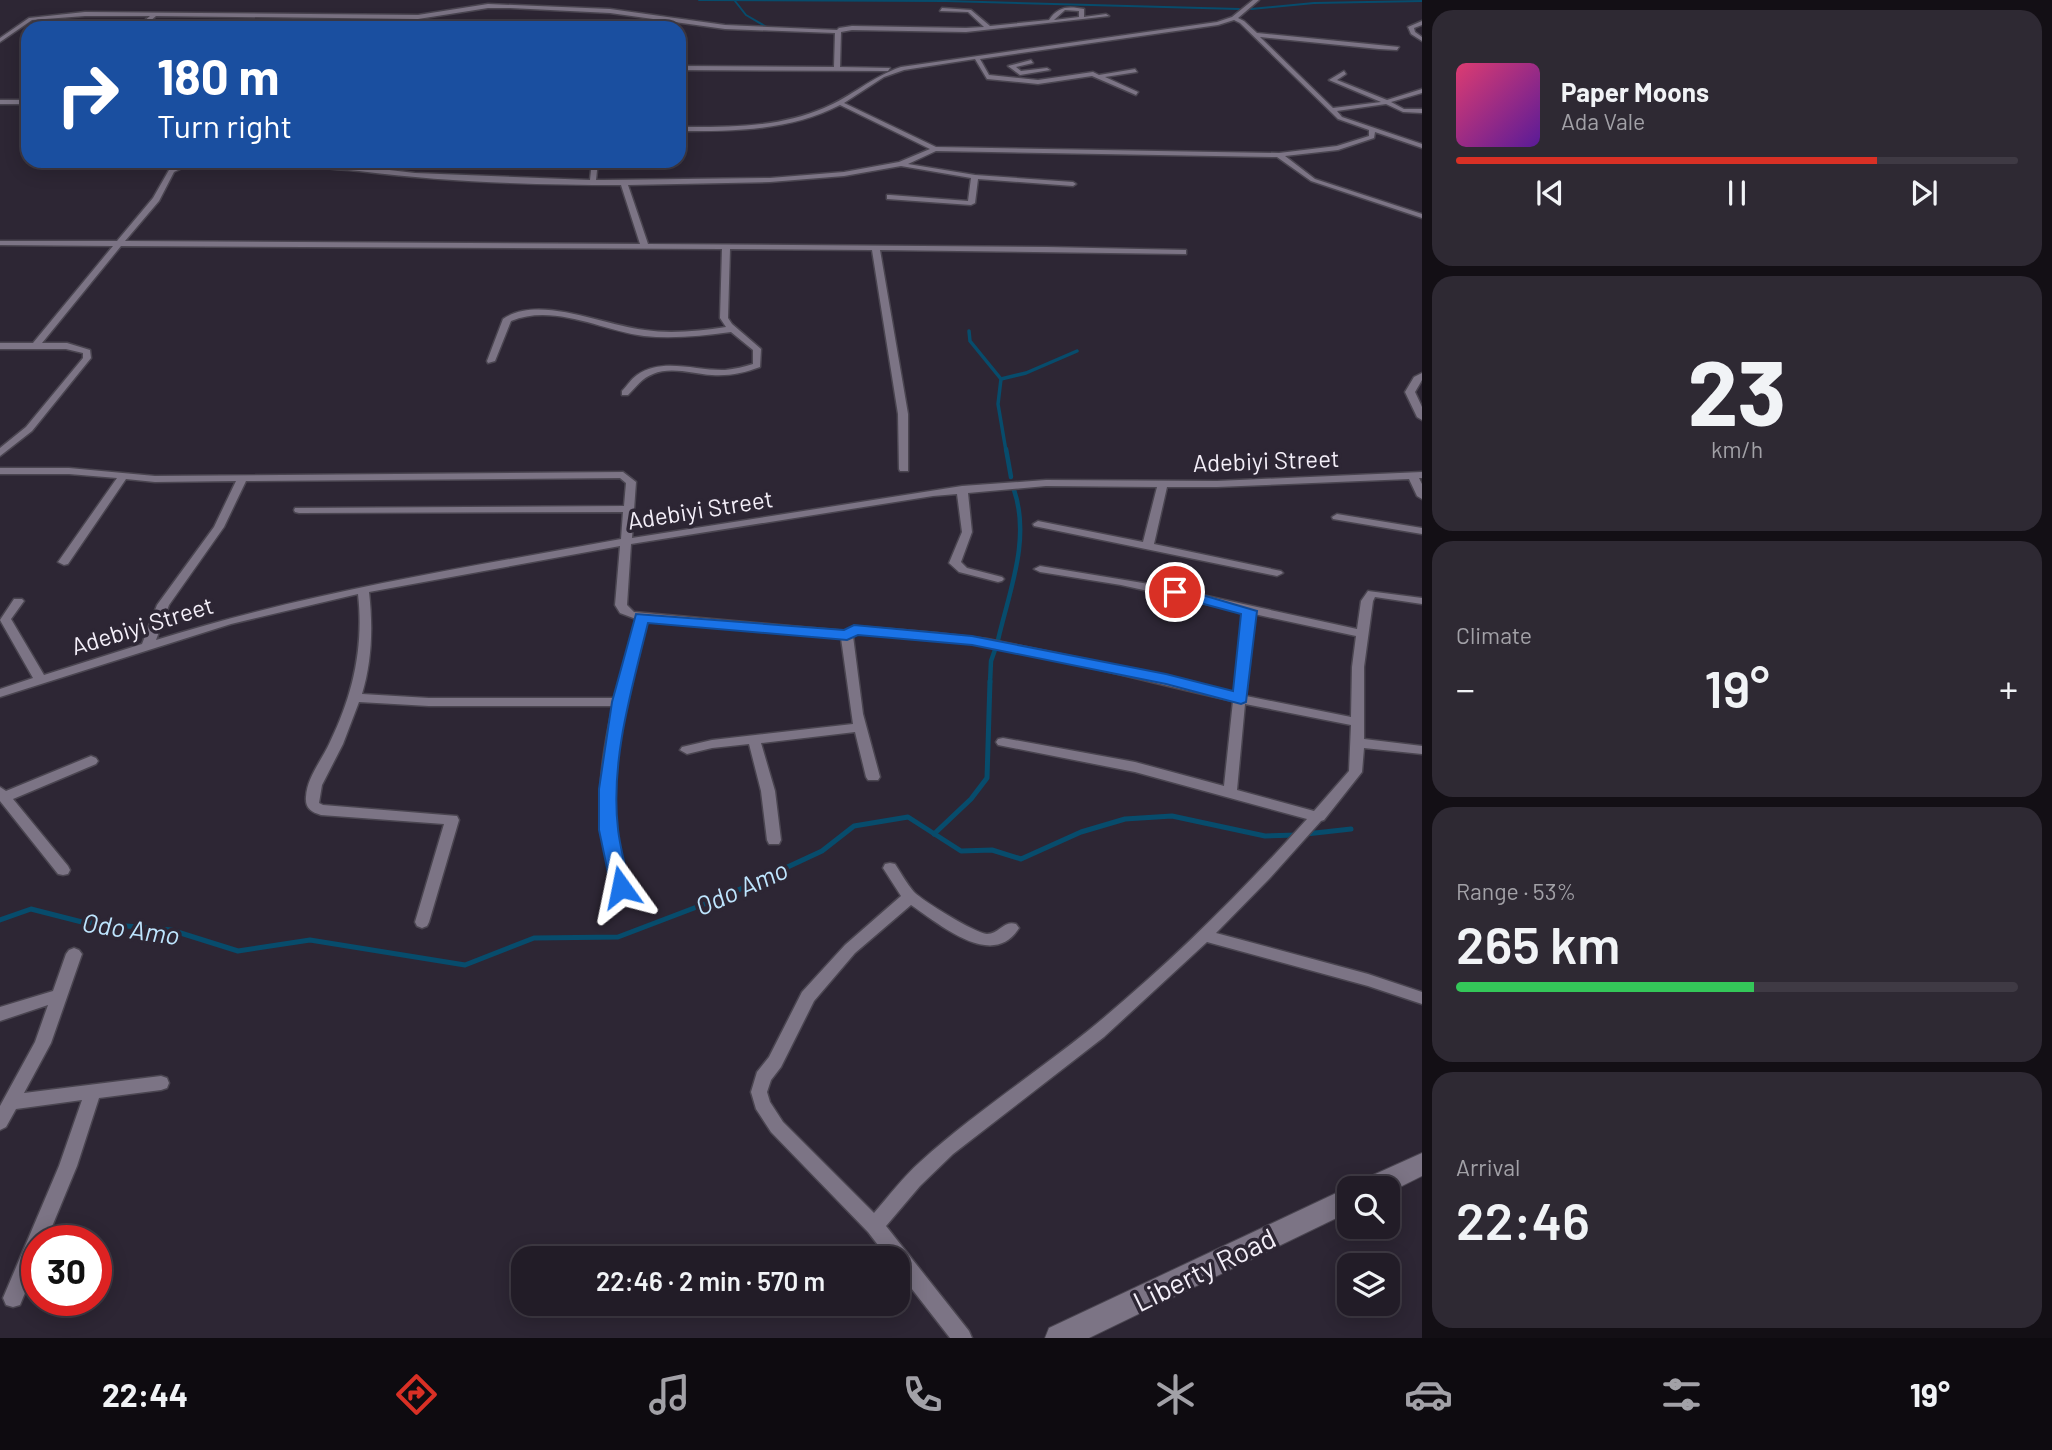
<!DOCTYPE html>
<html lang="en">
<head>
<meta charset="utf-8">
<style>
  body { margin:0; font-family:Barlow,sans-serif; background:#2e2933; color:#f1f3f6; height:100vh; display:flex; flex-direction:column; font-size:26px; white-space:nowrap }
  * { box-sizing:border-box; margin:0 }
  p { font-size:23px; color:#a2a1a7 }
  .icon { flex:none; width:38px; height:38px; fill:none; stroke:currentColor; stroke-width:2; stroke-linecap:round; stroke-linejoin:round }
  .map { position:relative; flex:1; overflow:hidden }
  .details { display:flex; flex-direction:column; gap:10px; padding:10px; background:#130f15; width:630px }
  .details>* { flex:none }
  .guide { position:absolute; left:21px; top:21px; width:665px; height:147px; border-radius:21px; box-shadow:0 4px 18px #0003,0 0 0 2px #3f3a44; background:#1a4fa0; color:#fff; overflow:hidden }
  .controls { position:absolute; left:1337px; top:1176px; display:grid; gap:14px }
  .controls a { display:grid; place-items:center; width:63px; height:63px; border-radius:14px; background:#221c27; box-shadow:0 4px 18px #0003,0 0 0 2px #3f3a44; font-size:35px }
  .speed { position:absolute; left:21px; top:1225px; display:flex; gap:14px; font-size:35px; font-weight:700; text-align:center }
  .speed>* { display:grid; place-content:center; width:91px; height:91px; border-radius:50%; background:#221c27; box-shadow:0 4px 18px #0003,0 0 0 2px #3f3a44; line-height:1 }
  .speed .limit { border:10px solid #d22; background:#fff; color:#111 }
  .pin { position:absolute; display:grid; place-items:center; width:60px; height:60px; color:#fff; margin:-30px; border:4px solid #fff; border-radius:50%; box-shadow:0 2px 7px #0007 }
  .me { position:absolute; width:77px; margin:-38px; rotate:348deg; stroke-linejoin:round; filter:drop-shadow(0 0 5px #0008) }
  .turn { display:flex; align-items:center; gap:24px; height:147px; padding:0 21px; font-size:32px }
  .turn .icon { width:91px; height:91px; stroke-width:2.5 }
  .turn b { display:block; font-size:49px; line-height:60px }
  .big { font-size:52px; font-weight:600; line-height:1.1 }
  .details .widget { flex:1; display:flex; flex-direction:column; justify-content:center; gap:10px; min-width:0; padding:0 24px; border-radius:21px; background:#2e2933 }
  .details .dial { align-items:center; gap:0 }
  .dial b { font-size:91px; line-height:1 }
  .song { display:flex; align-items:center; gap:21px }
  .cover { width:84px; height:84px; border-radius:10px; background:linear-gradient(135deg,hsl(340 70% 55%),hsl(270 70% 35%)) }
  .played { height:7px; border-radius:4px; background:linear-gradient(90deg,#d93025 75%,#3f3a44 75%) }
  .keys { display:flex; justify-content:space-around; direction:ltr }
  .heat { display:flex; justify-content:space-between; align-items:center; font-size:38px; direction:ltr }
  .charge { height:10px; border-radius:5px; background:linear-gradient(90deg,#34c759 53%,#3f3a44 0) }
  .trip { position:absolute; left:511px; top:1246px; width:399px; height:70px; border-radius:21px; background:#221c27; box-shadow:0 4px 18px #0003,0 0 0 2px #3f3a44; font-weight:600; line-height:70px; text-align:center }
  .tab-bar { display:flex; height:112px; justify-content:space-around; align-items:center; background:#0e0b10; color:#a2a1a7 }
  .tab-bar .icon { width:49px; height:49px }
  .tab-bar .selected { color:#d93025 }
  .tab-bar b { font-size:32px; color:#f1f3f6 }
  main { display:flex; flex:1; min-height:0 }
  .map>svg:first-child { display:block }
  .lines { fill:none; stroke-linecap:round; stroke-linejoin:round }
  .stream-far3 { stroke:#074c6c; stroke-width:2 }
  .stream-far2 { stroke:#074c6c; stroke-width:3.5 }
  .stream-far1 { stroke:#074c6c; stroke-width:4.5 }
  .stream { stroke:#074c6c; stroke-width:5 }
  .street-casing { stroke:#4a4550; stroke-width:3 }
  .secondary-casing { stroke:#4a4550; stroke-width:2 }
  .street { fill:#7c7485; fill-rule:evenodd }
  .secondary { fill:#7c7485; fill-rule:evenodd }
  .route { fill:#1a73e8; stroke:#114b97; stroke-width:2 }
  .labels { text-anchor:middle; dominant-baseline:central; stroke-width:7; stroke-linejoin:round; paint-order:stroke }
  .street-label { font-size:24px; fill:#f3eef8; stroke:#2d2634 }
  .water-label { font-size:26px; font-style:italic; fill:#bee5fe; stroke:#2d2634 }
  .near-street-label { font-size:28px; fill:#f3eef8; stroke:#2d2634 }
</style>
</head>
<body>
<main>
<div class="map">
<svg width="1422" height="1338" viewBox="0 0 1422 1338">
  <rect width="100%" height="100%" fill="#2d2634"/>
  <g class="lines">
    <g class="stream-far3">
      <path d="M699,0L946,1L1239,9"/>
      <path d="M735,1L746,15L770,29"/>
      <path d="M1251,9L1314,3L1422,1"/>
    </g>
    <g class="stream-far2">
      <path d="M969,331L970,341L1001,379L998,404L1006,451"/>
      <path d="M1001,379L1026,373L1077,351"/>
    </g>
    <g class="stream-far1">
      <path d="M1006,449L1011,477"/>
      <path d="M998,640C1009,592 1031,539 1014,490"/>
      <path d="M990,683L991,661L996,647"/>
    </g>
    <g class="stream">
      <path d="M934,834L971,799L987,778L990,681"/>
      <path d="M1306,834L1351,829"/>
      <path d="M0,920L31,909L82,922L171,930L238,951L310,940L465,965L534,938L618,937L723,897L822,851L854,826L908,817L961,851L992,850L1021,859L1081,832L1125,819L1172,816L1265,836L1298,835"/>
    </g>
    <g class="street-casing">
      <g id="street">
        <path d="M1253,0H1259L1238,18L1244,21L1257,33L1399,47L1397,50L1379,49L1260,37L1333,108L1381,102L1329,80L1344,71L1346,74L1337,80L1387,100L1422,89V93L1391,102L1404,109H1422V113L1403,112L1386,104L1337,111L1342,117L1422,144V148L1375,132L1374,138L1338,150L1285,156L1315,179L1422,214V218L1311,181L1277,157L936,151L908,164L975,175L1073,182L1076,184L1073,186L978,179L975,203L971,205L887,199V195H890L968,201L971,178L901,166L844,176L770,182L628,185L648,244L1047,247L1186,250V254H1183L880,250L908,414V471H900L899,469L898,414L872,250L730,249L728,318L732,324L761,349L760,367C744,373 730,376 712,375C694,374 671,366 653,374C642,378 636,387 628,395H622V391C627,386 631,379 637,375C662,357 697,371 725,370C735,369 744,367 753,364V350L731,332C702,336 672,339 644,336C601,330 553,303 511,321L495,361L488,363L487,361L503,319C539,294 605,326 645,330C671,334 699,331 726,327L720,318L722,249L121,246L42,343H67L90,350L91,358L32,431L0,456V448L26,427L83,358V353L66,349H0V343H33L113,246L0,245V241H117L153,198L169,170L187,161H196L174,172L159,201L125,241L640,244L621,185C533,185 445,182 359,171C339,169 313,169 296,161H312L415,173L590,180L592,161H598L596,180H603L770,178L844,172L899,162L930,149L840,105C790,131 734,131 679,131V127C728,127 778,128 824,108C851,97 873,76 901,67L1217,22L1232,17ZM1234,20L1240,23L1338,119L1369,130V136L1337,146L1279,153L936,147L844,103L884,77L904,70L975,59L987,79L1038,84L1092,76L1136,95L1138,92L1105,77L1137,72L1135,69L1099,75L1093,72L1038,80L989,75L980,59L1218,25Z"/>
        <path d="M488,4L610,9L725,25L837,30L839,28L852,26L966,28L984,27L968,12L940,11L942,8L971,10L990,26L1049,20C1058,6 1069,6 1084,9V17L1106,14L1109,16L966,32L852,30L841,32L840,67L890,68L888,71L679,70V66L834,67L835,33L725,29L610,13L510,8H488L418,19L156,16L142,28H136L150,16H85L32,20L0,42V38L29,18L85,12L418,15ZM1065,10L1079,11V17L1054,20Z"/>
        <path d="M1422,21V25L1414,28L1415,32L1422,37V41L1411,34L1408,27Z"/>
        <path d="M1031,60L1033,63L1016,67L1021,71L1047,68L1050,70L1020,75L1008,66Z"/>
        <rect x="0" y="100" width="28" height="4"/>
        <path d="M1422,373V380L1415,392L1422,407V420L1417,417L1405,392L1414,377Z"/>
        <path d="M0,468H69L155,476L623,472L636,482L632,538L962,486L1046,480L1217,481L1422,472V478H1419L1422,484V499L1417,496L1409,479L1217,487H1167L1154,544L1281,571L1283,573L1277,576L1034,526L1033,524L1038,521L1143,542L1157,487L1046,486L968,493L972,532L961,562L967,568L1002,577L1004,579L1002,581L998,582L959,572L949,563L962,532L957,494L933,496L631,544L627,605L634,612L845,631L854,626L937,633L987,639L1079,658L1234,693L1243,612L1121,585L1040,572L1034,569L1040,566L1161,586L1357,629L1361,601L1368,591L1422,598V604L1375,597L1373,601L1364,667V739L1422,746V754L1364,748L1362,772L1324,820L1321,821L1269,879L1216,933L1368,974L1422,992V1004L1368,986L1207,942L1104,1037L953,1154L920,1186L886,1226L969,1331L972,1338H950L898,1271V1258H888L868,1232L771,1132L756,1109L751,1092L757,1072L769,1057L802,992L845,945L901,896L883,868L885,864L890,863L895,864C901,873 907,884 914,892C923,901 975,933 987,934C1000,934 1003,920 1016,924L1019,928C993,971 938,923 911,905L855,953L814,1001L781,1067L771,1080L767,1092L770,1102L783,1122L874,1213C889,1196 903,1177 920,1162C973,1114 1033,1075 1089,1030C1167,966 1240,894 1307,819L1135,772L1003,746L998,745L996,742L998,739L1003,738L1135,762L1224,786L1233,701C1147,682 1061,658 973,644C935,638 895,636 856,634L853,636L863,714L880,777L878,780H868L866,777L855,732L761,743L775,791L781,840L779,844H769L767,840L761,791L749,744L712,748L687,754L680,750L682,747L712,740L853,724L841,638L647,620C631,684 610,751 614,818C615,841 623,864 628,887L626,891L621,892L616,891L614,887C609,867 603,847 601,827C597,788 604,745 613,706H429L359,702L343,744L322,785L319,803L323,805L457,816L459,820L429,922L427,926L422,928L417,926L415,922L444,824L321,815C311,812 305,808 306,797C307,777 322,760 330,742C353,695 364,647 358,594L231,624L0,697V689L33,678L0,620L14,599H22L24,601L11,619L44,675L142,644L157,605L214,527L236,481L155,482L126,479L68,564L64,565L58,562L117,478L69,474H0ZM620,478L626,483L624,506L295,508L294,510L295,512L299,513L623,512L621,539C464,568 308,592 156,640L169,605L224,527L246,481ZM620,546L615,605L620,613L636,619L615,698H429L362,694C372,661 373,627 369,592ZM1254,614L1356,636L1352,667L1351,717L1246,696ZM1245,704L1351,725L1349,771L1314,811L1237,790Z"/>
        <path d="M1337,514L1422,528V534L1333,519L1332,517Z"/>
        <path d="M91,756L96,758L98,761L96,764L13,799L68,866L70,870L68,874L63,875L58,874L0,801V787L6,791Z"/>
        <path d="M74,948L79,950L82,954L51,1043L24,1093L161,1076L167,1078L169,1083L167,1088L161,1090L99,1098L77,1166L46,1241H37V1264L20,1305L13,1307L6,1305L3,1298L59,1166L82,1100L16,1109L6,1127L0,1130V1106L35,1042L48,1005L0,1021V1007L53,991L66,954L69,950Z"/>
      </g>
    </g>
    <g class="secondary-casing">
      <g id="secondary">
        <path d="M1422,1153V1176L1388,1193V1188H1358L1362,1180Z"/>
        <path d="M1349,1187L1352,1188H1349V1212L1089,1338H1045L1049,1328Z"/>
      </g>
    </g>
    <use href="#street" class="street"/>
    <use href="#secondary" class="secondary"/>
  </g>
  <path class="route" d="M1175,587L1257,611L1246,702L1241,704L1166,684L972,645L858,635L847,640L648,623C632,688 610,761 618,829C620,848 626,868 630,887L621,894L611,887L599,830V789L612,702L636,614L844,630L854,625L972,636L1166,674L1233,691L1241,614L1170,595V589Z"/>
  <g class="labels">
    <g class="street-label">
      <text transform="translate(1266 460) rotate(-2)">Adebiyi Street</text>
      <text transform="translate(700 509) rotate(-9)">Adebiyi Street</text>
      <text transform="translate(142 625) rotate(-17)">Adebiyi Street</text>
    </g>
    <g class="water-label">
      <text transform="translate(741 887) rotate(-24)">Odo Amo</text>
      <text transform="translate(131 928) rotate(8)">Odo Amo</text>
    </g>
    <g class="near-street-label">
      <text transform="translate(1204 1269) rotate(-26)">Liberty Road</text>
    </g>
  </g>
</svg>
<div class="controls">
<a><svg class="icon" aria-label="search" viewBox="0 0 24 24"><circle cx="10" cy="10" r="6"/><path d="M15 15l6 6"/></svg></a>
<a><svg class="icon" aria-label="layers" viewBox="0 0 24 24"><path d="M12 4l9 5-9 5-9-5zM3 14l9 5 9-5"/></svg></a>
</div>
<div class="speed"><div class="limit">30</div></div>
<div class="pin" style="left:1175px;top:592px;background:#d93025"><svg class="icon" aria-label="arrive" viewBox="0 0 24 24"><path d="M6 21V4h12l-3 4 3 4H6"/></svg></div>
<svg class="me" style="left:621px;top:887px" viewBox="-20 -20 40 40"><path d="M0-17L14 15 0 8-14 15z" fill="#1a73e8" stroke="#fff" stroke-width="4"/></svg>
<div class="trip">22:46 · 2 min · 570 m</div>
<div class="guide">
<div class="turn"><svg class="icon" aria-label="right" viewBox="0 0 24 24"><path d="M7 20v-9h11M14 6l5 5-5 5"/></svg><div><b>180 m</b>Turn right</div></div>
</div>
</div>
<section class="details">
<div class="widget">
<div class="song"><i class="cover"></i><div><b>Paper Moons</b><p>Ada Vale</p></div></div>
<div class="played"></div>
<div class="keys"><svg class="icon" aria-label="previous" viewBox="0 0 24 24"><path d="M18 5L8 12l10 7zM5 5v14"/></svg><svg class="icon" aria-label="pause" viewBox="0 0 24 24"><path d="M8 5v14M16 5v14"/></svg><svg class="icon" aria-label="next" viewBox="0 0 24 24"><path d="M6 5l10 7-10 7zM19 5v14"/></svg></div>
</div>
<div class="widget dial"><b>23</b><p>km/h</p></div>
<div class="widget"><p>Climate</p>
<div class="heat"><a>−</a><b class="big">19°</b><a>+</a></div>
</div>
<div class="widget"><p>Range · 53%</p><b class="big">265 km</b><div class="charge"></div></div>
<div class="widget"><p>Arrival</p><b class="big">22:46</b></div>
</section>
</main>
<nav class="tab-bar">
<b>22:44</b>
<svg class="icon selected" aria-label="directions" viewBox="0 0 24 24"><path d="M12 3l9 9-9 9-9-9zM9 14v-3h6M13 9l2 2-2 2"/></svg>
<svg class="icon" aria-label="music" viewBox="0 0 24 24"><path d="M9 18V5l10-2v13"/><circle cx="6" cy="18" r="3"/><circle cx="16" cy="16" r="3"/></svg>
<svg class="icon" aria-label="phone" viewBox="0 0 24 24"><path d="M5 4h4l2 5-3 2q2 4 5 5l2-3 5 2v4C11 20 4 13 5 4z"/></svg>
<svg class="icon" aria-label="climate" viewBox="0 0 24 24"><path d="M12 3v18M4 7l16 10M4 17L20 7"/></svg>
<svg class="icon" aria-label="car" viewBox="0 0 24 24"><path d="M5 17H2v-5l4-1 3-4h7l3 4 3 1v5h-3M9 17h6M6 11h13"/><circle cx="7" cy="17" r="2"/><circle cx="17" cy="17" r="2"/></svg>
<svg class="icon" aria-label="filters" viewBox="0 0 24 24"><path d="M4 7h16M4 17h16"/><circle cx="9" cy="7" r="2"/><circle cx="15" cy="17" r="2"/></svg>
<b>19°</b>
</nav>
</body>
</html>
